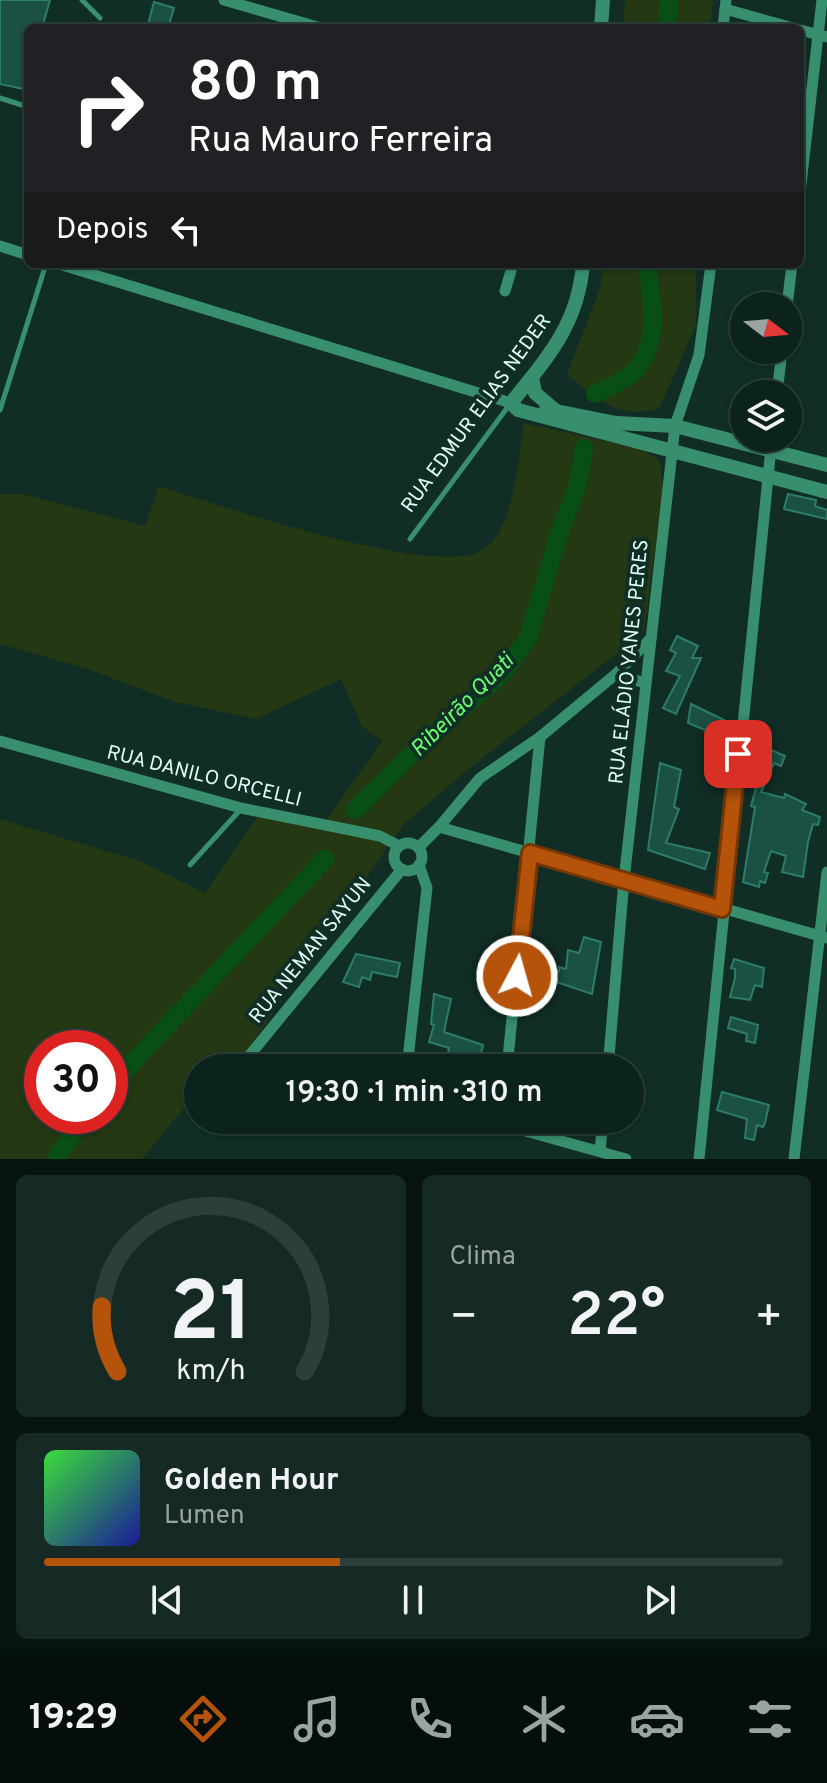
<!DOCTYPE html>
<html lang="pt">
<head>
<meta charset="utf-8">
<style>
  body { margin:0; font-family:Overpass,sans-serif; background:#152a25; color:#f1f3f6; height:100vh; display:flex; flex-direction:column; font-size:30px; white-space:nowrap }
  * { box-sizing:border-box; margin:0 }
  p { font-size:26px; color:#9aa4a3 }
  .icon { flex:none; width:44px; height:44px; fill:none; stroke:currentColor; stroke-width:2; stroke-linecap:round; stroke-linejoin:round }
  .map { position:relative; height:1159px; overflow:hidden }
  .details { display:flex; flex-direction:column; gap:16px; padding:16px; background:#07130f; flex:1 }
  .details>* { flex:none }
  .top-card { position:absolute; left:24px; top:24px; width:780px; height:244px; border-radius:12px; box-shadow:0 2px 6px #0004,0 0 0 2px #2c3f3b; background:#202124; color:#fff; overflow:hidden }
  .needle { width:52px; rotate:106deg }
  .buttons { position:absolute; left:730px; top:292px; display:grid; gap:16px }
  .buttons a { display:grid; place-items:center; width:72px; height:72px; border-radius:50%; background:#0c221c; box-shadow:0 2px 6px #0004,0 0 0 2px #2c3f3b; font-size:40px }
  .speed { position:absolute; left:24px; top:1030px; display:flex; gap:16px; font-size:40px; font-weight:700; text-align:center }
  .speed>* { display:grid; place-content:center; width:104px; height:104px; border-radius:50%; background:#0c221c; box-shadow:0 2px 6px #0004,0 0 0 2px #2c3f3b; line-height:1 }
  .speed .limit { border:12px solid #d22; background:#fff; color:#111 }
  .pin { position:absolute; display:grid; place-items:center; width:68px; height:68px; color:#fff; margin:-34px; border-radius:16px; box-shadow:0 4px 12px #0006 }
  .me { position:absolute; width:88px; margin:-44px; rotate:6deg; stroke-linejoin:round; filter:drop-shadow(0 0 6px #0008) }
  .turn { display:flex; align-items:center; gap:28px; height:168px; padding:0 32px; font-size:36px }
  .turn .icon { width:104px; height:104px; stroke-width:2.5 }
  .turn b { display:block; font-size:56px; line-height:68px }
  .then { display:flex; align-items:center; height:76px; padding:0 32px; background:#0003; gap:16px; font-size:30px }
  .big { font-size:60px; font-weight:600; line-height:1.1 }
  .details .tile { flex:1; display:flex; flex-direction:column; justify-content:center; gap:12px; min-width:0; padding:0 28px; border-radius:12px; background:#152a25 }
  .details .dial { align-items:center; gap:0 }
  .dial svg { height:208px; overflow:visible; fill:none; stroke:#2c3f3b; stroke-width:7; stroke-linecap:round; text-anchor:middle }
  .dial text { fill:#f1f3f6; stroke:none }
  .song { display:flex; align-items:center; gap:24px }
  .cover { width:96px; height:96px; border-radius:12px; background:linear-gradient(135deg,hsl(120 70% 55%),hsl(240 70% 35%)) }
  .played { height:8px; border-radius:4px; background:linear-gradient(90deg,#b45309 40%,#2c3f3b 40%) }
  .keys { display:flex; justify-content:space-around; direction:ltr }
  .heat { display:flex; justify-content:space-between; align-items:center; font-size:44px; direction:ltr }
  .details .tiles { flex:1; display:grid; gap:16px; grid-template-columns:1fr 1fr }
  .tile:last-child { grid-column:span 2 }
  .trip { position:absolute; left:184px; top:1054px; width:460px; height:80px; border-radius:40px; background:#0c221c; box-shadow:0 2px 6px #0004,0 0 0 2px #2c3f3b; font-weight:600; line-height:80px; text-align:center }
  .menu { display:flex; height:128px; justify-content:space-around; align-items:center; background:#050e0b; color:#9aa4a3 }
  .menu .icon { width:56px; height:56px }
  .menu .selected { color:#b45309 }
  .menu b { font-size:36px; color:#f1f3f6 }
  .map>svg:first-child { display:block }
  .green { fill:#243813; fill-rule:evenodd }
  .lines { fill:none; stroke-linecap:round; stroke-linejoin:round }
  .river { stroke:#084f16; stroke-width:18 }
  .building { fill:#1b5044; stroke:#2b7d6a; stroke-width:2 }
  .service { stroke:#388f6d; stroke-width:5 }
  .minor { stroke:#388f6d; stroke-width:11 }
  .tertiary { stroke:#388f6d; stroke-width:14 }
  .route-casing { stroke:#753606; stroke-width:20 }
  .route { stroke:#b45309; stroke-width:14 }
  .labels { text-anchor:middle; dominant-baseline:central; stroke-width:8; stroke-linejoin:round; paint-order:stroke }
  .street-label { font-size:20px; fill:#ddfff4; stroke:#102e26 }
  .water-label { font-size:22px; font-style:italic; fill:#6bff70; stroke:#102e26 }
</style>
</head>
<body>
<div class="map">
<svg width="827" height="1159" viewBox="0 0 827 1159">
  <rect width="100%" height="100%" fill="#102e26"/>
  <g class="green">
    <path d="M625,0H713L710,28H623Z"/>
    <path d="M603,264H696V325L659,409C614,419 601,400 567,375L600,288Z"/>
    <path d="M524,423L642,449L660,461L663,489L644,632L471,767L403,825L235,1068H198V1091L142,1159H0V819L140,861L205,893L262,810L320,829L382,741L362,726L341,679L256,719L175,702L88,669L0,644V494H23L145,526L159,486C218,505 428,576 479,552C515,534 518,458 524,423ZM42,1048H110V1116H42Z"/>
  </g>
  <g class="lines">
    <g class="river">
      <path d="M667,28L669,0"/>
      <path d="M595,394C606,388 619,383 629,376C662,350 652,300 647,264"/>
      <path d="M355,810L430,736L501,675L528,638L559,534L578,484L584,448"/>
      <path d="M110,1086L325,859"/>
      <path d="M56,1159L84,1116"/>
    </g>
  </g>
  <g class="building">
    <path d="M0,0H50L42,28H28V90L0,84Z"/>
    <path d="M154,2L174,8L168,28H147Z"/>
    <path d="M788,494L816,500L815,506L827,510V519L784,509Z"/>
    <path d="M677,636L698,646L692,658H701L676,714L663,708L680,676L666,671L676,653L670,650Z"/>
    <path d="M691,704L724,720L717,735L688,723Z"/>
    <path d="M762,746L785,756L781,766L774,763L761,792L784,798L785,794L806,804L802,810L820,817L818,825L813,824L808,842L803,877L782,872L786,856L771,851L764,872L768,873L765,883L760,881L759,887L743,882L755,807L751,806L759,777L755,775L762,760L757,757Z"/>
    <path d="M660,763L681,770L674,807L679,809L666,843L710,853L705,869L648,850Z"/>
    <path d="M584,937L601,942L592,994L535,975L539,964L559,971V967L566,969L568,950L579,953Z"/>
    <path d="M356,954L400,963L397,977L372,972L370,980L362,977L359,987L343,982Z"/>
    <path d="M734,959L764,968L762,987L755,985L750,1000L730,997L735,978V969L731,968Z"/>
    <path d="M434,994L451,999L444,1032L483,1045L479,1062L448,1053L449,1048L429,1042L434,1025L431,1024Z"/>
    <path d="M731,1017L758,1025L755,1043L746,1041L747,1034L728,1028Z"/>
    <path d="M722,1092L769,1105L765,1123L763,1127L757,1125L754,1140L745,1138L747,1119L717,1110Z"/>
  </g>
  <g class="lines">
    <g class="service">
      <path d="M82,0L100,18"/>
      <path d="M0,98L28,107"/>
      <path d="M0,410L46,264"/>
      <path d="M410,539L510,404"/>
      <path d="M190,865L241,809"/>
    </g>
    <g class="minor">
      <path d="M224,0L321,28"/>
      <path d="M725,9L793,28"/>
      <path d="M723,28L726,0"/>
      <path d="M800,30L827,37"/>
      <path d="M800,193L822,0"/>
      <path d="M0,246L28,255"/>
      <path d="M59,264L511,403"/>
      <path d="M505,291L513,264"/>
      <path d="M787,306L792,264"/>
      <path d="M777,394L782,350"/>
      <path d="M616,674L645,683"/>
      <path d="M0,741L241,808L380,836L399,846"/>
      <path d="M439,827L480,778L540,737L616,674L651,638"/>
      <circle cx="408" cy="857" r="14"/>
      <path d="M419,847L439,827L827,938"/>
      <path d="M249,1056L402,869"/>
      <path d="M407,1068L427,888L419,865"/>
      <path d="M507,1068L540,737"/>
      <path d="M608,1068L624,880L675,426L699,355L711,264"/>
      <path d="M486,1120L626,1159"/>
      <path d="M600,1151L603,1120"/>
      <path d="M699,1159L772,438"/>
      <path d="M794,1159L827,872"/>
    </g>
    <g class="tertiary">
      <path d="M601,28L603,0"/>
      <path d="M532,377L535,393L555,410"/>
      <path d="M511,403L518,410L827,492"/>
      <path d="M511,403C548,357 578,324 583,264"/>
      <path d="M546,409L616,423L675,426L827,465"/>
    </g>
  </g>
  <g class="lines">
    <g class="route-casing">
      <path id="route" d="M517,976L530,853L722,909L738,754"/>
    </g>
    <use href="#route" class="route"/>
  </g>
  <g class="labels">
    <g class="street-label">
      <text transform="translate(477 414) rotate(-54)">RUA EDMUR ELIAS NEDER</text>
      <text transform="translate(630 662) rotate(-84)">RUA ELÁDIO YANES PERES</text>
      <text transform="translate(204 777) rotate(14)">RUA DANILO ORCELLI</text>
      <text transform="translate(311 951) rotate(-51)">RUA NEMAN SAYUN</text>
    </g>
    <g class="water-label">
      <text transform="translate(463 706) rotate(-45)">Ribeirão Quati</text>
    </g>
  </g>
</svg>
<div class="buttons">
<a><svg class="needle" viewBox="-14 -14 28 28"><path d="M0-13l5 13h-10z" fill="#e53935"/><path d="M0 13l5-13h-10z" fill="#9aa4a3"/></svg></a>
<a><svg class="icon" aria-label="layers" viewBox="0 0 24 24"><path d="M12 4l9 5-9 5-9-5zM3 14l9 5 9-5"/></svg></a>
</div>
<div class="speed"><div class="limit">30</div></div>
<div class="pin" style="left:738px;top:754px;background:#d93025"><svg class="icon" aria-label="arrive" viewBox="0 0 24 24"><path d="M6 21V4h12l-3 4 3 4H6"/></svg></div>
<svg class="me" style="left:517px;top:976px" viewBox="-20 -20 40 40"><circle r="17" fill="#b45309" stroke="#fff" stroke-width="3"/><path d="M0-11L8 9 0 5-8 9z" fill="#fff"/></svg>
<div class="trip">19:30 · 1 min · 310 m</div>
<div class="top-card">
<div class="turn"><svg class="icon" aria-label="right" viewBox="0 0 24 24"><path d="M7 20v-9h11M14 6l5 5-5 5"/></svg><div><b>80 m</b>Rua Mauro Ferreira</div></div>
<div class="then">Depois<svg class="icon" aria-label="left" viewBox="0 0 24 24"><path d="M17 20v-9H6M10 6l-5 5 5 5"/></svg></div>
</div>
</div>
<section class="details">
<div class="tiles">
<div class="tile dial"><svg viewBox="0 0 100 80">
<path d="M14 69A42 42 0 1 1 86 69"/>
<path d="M14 69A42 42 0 0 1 8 44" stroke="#b45309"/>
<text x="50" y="56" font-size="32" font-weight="700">21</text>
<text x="50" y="72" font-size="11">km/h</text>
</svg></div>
<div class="tile"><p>Clima</p>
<div class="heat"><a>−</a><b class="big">22°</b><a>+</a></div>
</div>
<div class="tile">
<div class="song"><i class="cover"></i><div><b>Golden Hour</b><p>Lumen</p></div></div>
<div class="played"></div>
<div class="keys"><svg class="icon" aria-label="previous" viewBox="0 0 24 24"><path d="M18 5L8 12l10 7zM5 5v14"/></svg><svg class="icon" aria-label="pause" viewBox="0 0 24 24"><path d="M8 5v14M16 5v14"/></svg><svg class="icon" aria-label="next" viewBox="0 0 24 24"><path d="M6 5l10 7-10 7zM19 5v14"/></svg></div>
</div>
</div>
</section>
<nav class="menu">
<b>19:29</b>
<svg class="icon selected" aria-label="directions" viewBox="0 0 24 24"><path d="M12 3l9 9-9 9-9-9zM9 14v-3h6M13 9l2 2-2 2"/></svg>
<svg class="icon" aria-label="music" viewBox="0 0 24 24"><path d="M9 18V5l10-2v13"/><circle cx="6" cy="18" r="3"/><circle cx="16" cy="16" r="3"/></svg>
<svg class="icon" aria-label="phone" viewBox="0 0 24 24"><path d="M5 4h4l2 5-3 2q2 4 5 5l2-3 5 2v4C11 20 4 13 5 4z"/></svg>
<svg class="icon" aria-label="climate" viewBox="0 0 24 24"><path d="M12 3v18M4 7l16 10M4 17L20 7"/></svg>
<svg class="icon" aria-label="car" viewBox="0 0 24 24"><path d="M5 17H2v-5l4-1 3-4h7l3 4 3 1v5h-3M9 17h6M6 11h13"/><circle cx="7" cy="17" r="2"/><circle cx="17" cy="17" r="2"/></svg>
<svg class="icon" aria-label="filters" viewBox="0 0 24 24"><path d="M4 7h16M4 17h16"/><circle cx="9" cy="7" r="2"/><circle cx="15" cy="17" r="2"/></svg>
</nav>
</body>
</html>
